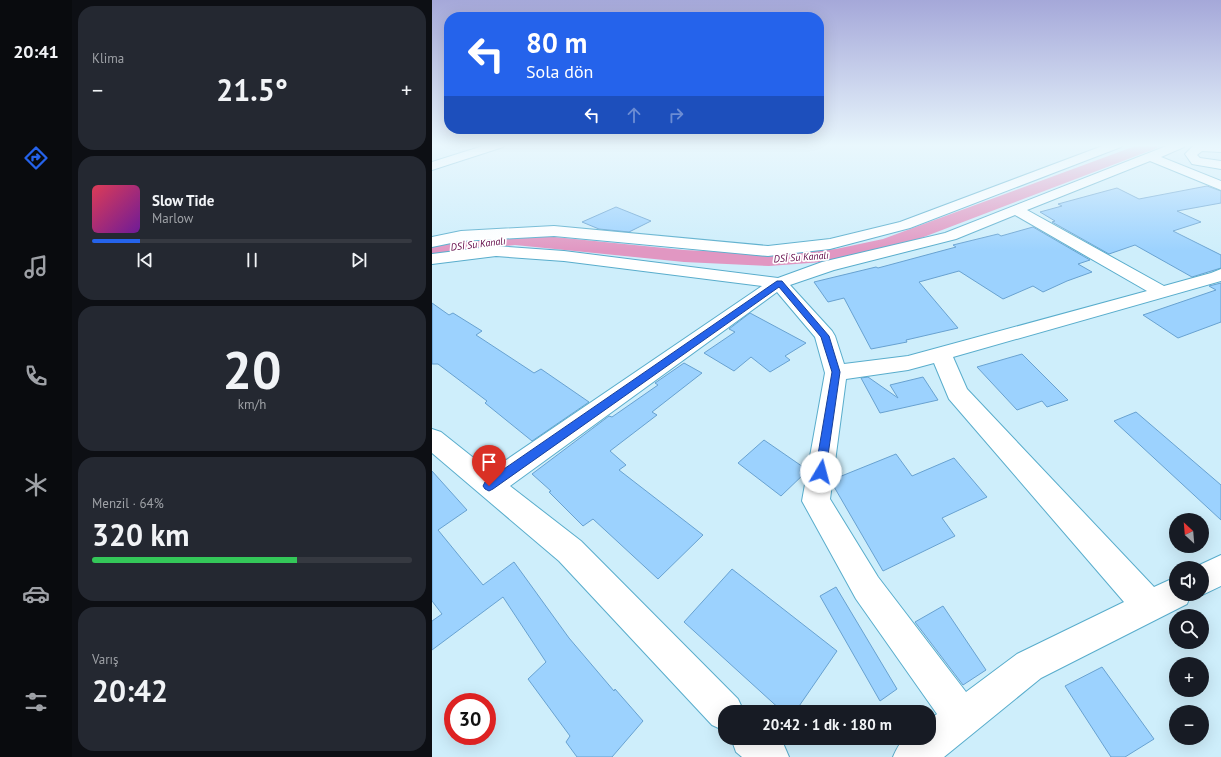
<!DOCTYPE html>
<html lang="tr">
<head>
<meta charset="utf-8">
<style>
  body { margin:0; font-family:"PT Sans",sans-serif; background:#242831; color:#f1f3f6; height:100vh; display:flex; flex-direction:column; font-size:15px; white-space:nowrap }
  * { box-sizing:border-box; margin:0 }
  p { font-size:13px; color:#9ea1a6 }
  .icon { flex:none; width:22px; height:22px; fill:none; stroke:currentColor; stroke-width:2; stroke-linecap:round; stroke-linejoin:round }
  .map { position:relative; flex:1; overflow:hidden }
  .details { display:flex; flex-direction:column; gap:6px; padding:6px; background:#0d0f14; width:360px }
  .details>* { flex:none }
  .guide { position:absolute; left:12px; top:12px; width:380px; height:122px; border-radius:16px; box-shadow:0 4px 16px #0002; background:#2563eb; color:#fff; overflow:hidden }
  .needle { width:26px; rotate:334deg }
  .controls { position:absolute; left:737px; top:513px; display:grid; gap:8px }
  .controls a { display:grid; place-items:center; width:40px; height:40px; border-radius:50%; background:#171b24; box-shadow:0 4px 16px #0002; font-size:20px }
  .speed { position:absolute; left:12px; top:693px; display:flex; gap:8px; font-size:20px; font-weight:700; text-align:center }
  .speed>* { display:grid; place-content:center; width:52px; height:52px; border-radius:50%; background:#171b24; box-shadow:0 4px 16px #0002; line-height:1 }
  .speed .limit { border:6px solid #d22; background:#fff; color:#111 }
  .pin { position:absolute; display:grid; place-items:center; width:34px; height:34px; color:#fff; margin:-41px -17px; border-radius:50% 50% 50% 0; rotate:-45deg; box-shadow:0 0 4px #0007 }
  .pin .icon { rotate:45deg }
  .me { position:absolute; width:44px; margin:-22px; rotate:8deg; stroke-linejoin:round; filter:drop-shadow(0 0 3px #0008) }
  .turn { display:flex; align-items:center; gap:14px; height:84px; padding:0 16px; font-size:18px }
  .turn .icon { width:52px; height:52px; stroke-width:2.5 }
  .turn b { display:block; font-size:28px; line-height:34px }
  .lanes { display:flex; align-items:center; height:38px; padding:0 16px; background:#0003; justify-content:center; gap:20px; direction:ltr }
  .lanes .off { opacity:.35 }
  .big { font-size:30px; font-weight:700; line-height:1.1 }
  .details .tile { flex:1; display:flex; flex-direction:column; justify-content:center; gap:6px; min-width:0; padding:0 14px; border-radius:16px; background:#242831 }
  .details .dial { align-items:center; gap:0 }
  .dial b { font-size:52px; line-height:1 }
  .song { display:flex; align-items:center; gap:12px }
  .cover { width:48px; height:48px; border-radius:6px; background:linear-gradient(135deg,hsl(350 70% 55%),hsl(280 70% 35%)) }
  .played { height:4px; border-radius:2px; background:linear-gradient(90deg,#2563eb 15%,#363941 15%) }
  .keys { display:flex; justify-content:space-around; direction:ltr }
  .heat { display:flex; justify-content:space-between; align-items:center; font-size:22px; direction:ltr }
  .charge { height:6px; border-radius:3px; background:linear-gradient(90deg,#34c759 64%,#363941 0) }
  .trip { position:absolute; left:286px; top:705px; width:218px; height:40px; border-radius:16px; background:#171b24; box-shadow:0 4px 16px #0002; font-weight:700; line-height:40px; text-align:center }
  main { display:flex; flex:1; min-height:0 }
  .dock { display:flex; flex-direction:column; width:72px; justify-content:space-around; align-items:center; background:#090b0e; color:#9ea1a6 }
  .dock .icon { width:28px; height:28px }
  .dock .selected { color:#2563eb }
  .dock b { font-size:18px; color:#f1f3f6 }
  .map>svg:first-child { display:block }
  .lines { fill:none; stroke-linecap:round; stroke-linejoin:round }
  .canal { fill:#e197c2; fill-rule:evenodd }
  .building { fill:#9cd2fe; stroke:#68a2d1 }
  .minor-casing { stroke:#59adcc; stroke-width:2 }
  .minor { fill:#fff; fill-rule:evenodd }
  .route { fill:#2563eb; stroke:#184099 }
  .labels { text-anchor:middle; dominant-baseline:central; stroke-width:3.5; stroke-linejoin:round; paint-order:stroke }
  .far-water-label { font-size:10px; font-style:italic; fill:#5f0545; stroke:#fff }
</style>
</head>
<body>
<main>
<nav class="dock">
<b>20:41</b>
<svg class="icon selected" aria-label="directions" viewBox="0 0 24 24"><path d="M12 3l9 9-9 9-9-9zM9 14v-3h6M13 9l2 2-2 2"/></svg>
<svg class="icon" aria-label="music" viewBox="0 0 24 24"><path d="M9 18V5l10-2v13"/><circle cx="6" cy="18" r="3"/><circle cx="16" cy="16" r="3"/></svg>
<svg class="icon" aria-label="phone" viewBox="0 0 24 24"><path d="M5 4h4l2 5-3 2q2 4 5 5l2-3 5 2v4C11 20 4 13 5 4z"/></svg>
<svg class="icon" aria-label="climate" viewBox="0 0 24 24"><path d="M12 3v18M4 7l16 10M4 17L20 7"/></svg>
<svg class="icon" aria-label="car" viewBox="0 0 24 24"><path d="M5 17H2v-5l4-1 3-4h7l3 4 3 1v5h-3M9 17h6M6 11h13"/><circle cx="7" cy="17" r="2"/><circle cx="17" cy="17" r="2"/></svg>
<svg class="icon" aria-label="filters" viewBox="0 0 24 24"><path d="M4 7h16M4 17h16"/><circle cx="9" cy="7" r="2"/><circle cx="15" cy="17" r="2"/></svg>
</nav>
<section class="details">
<div class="tile"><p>Klima</p>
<div class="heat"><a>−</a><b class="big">21.5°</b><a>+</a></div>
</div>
<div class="tile">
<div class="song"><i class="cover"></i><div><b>Slow Tide</b><p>Marlow</p></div></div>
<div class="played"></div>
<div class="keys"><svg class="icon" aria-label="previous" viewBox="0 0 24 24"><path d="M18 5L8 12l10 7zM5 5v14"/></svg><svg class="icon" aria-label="pause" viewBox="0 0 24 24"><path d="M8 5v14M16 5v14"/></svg><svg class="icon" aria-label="next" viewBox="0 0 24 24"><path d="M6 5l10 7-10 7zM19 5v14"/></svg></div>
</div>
<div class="tile dial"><b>20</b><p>km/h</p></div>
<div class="tile"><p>Menzil · 64%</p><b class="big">320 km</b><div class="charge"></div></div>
<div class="tile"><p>Varış</p><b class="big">20:42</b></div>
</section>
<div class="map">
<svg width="789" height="757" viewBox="0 0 789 757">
  <rect width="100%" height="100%" fill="#ceeefb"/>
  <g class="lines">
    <path class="canal" d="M706,145H727L725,148L463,248L404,261L337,266L252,262L83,245L16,252L0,256V244L15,240L83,233L252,250L337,254L404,249L451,239Z"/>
  </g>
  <g class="building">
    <path d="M775,186L789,191V203L745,211L769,222L741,231L789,255V268L760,277L703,245L677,254L620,222L623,221L608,212L630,206L626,204L685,188L707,199Z"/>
    <path d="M184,207L219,221L197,232L167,229L150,222Z"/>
    <path d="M601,227L658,260L646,264L660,272L635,281L611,292L601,286L571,299L527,271L487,282L526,328L474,340L475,342L439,349L412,298L396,302L382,282L444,267L446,268L524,247L521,245L566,234L569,236Z"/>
    <path d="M789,283V322L746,338L711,315L784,290L777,286Z"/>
    <path d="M0,303L17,315L21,313L50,331L44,335L102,373L109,369L157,402L100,441L53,403L55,401L6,364H0Z"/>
    <path d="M318,313L374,343L353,356L358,360L338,372L319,357L302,371L272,353L303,332L297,329Z"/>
    <path d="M590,354L636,400L615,407L610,401L585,410L545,367Z"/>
    <path d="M252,363L270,373L220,412L225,415L178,451L194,465L187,470L271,535L226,579L161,519L151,526L117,492L119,491L100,474L177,416L180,417L226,385L223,383Z"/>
    <path d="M436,377L466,398L458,385L491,377L506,400L448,413L429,378Z"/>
    <path d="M704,412L789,485V520L682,421Z"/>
    <path d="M332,440L374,469V472L349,496L306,463Z"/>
    <path d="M464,454L480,476L522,458L555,497L510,518L523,536L451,571L401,485L402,479Z"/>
    <path d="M0,471L35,510L6,530L51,585L82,562L137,638L182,691L183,689L211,721L180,757H145L134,742L138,736L96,679L114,662L71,597L0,650V621L10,614L0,601Z"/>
    <path d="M300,569L405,651L363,712H351L252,622Z"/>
    <path d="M404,587L465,689L448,701L388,596Z"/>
    <path d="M511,606L554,670L531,685L483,622Z"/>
    <path d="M670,667L722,739L693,757H679L633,686Z"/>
  </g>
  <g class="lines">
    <g class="minor-casing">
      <g id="minor">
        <path d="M54,145H72L71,147L0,170V162Z"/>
        <path d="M673,145H690L689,147L478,228L398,249L336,256L122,236L29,241L0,247V237L29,231L122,226L336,246L398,239L468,222Z"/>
        <path d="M737,145H753L752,147L729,157L789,181V190L718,161L595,210L732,286L779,273L789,269V281L521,357L535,389L722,587L744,577V594H759L755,604L609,678L512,757H461C471,734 474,738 497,738V720L505,714L424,599L370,501L393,373L383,337L345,292L78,486L149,541L306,699L312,712H293V731L280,725L127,561L0,453V429L9,432L58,471L330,286L132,261L64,256L0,264V254L64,246L132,251L346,278L390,262L513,233ZM583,215L715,291L476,356L412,364L403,336L400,331L358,285L402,270L524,239ZM502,363L517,399L692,602L585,654L534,692L446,577L398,499L414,379L476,370Z"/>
        <path d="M762,145L789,146V152L770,151L765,155L768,158L789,161V169L760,164L753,154Z"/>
        <path d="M789,555V586L770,595L767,594H770V568H761Z"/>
        <path d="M299,738H345L351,743L357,757H310L304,752Z"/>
      </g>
    </g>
    <use href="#minor" class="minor"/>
  </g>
  <linearGradient id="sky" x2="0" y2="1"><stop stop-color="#a5a8d9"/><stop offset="0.58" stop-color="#e9f7fd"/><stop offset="1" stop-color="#e9f7fd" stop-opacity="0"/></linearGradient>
  <rect width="789" height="251" fill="url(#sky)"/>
  <path class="route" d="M345,281H350L397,336L408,372L393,476L389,477L385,476L383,472L400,372L389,337L347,287L61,489L57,491L53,489L51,486L53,482Z"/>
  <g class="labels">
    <g class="far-water-label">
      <text transform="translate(46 244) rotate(-7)">DSİ Su Kanalı</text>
      <text transform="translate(369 257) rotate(-4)">DSİ Su Kanalı</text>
    </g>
  </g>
</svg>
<div class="controls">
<a><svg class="needle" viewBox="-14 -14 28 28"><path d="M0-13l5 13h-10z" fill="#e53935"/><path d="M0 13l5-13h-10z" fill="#9ea1a6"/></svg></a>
<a><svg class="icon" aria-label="sound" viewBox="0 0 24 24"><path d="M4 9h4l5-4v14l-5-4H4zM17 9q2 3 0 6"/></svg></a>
<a><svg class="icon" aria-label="search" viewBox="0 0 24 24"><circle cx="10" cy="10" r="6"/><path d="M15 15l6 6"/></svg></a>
<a>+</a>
<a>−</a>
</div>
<div class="speed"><div class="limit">30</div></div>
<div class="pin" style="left:57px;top:486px;background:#d93025"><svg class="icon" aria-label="arrive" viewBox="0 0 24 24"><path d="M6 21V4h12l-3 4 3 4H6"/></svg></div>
<svg class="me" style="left:389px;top:472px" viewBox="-20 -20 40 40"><circle r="19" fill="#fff"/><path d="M0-13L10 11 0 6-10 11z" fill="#2563eb"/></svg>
<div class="trip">20:42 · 1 dk · 180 m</div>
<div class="guide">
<div class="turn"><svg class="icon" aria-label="left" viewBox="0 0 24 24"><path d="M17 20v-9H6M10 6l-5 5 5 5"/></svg><div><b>80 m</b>Sola dön</div></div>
<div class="lanes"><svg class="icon" aria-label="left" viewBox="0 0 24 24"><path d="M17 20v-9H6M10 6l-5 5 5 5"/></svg><svg class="icon off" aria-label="ahead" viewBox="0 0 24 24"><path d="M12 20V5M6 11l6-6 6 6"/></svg><svg class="icon off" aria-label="right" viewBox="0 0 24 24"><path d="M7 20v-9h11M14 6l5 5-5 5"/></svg></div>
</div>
</div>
</main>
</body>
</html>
